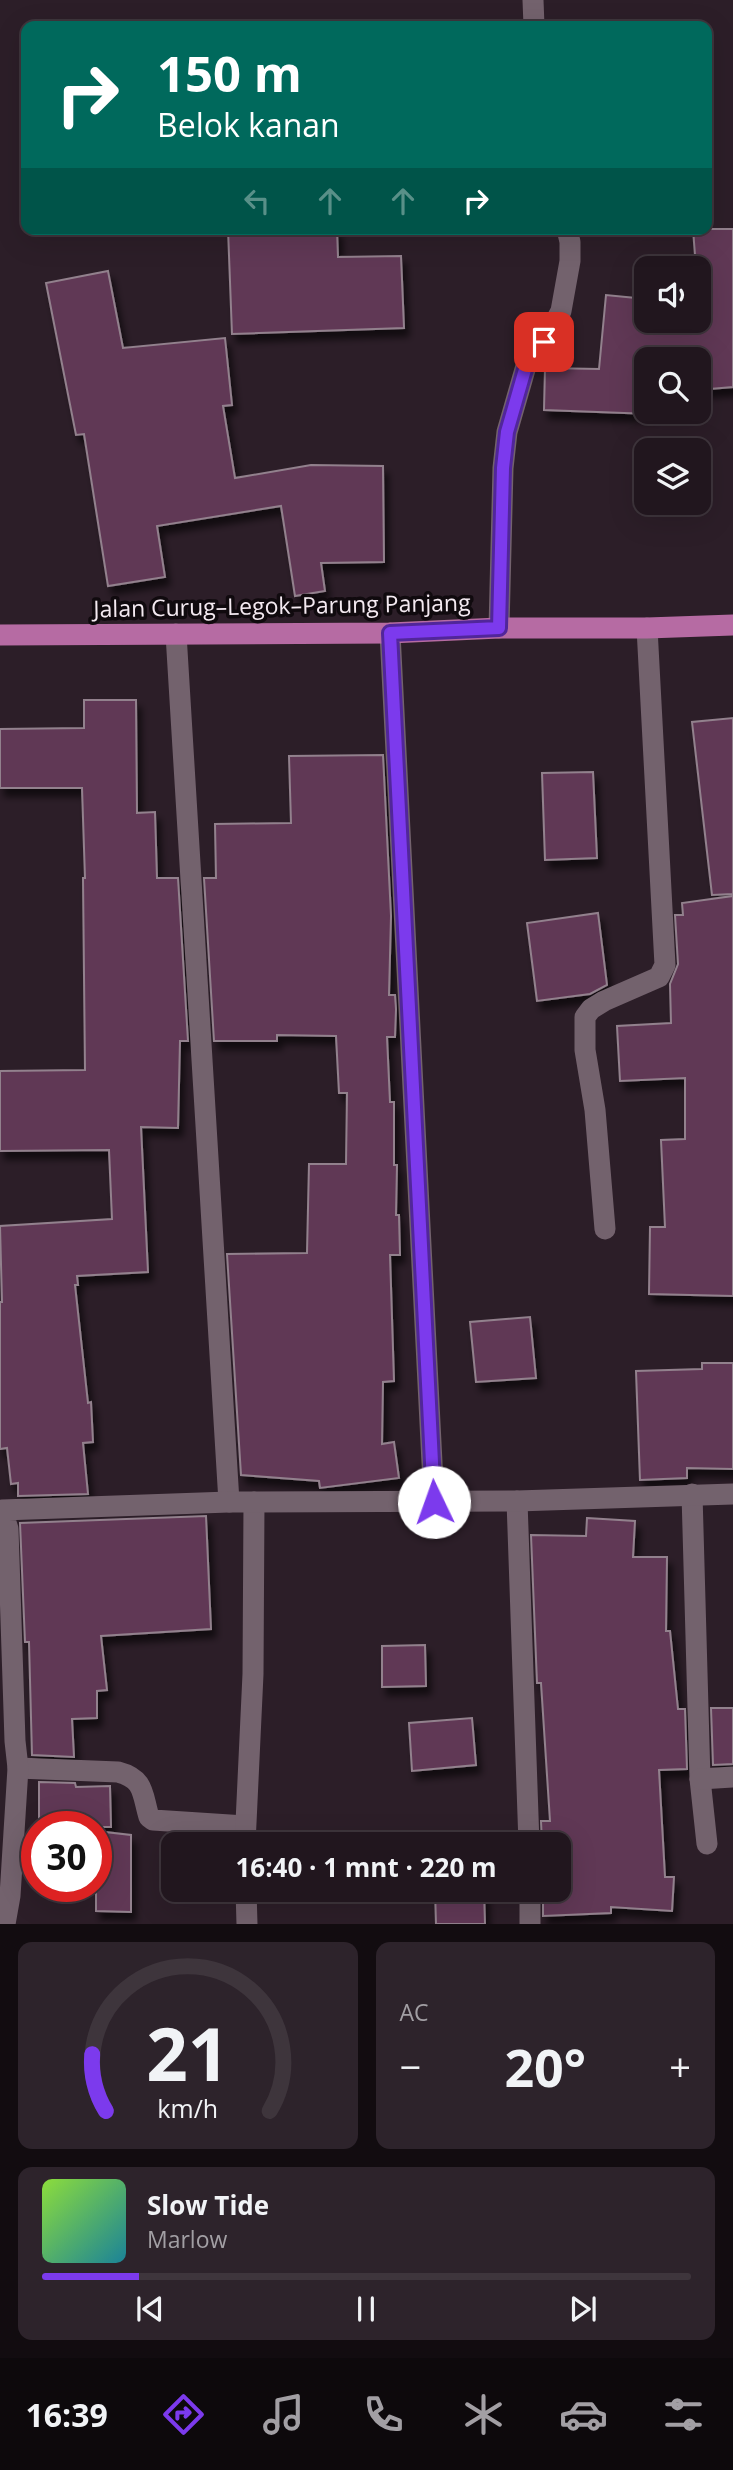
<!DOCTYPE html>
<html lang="id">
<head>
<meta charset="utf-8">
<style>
  body { margin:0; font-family:"Open Sans",sans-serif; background:#2d232b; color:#f1f3f6; height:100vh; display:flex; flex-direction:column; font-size:26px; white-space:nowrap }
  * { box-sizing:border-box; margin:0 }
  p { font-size:23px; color:#a29fa4 }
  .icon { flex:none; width:38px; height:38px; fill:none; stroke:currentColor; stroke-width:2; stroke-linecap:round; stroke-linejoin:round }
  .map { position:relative; height:1924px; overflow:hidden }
  .side { display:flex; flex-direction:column; gap:18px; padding:18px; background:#120c10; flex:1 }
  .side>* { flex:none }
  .guide { position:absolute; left:21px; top:21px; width:691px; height:214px; border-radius:14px; box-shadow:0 7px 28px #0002,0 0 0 2px #3e353c; background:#00695c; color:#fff; overflow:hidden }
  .buttons { position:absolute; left:634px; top:256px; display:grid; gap:14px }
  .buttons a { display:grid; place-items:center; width:77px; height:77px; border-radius:14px; background:#21161e; box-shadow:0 7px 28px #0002,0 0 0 2px #3e353c; font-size:35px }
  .speed { position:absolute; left:21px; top:1811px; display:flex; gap:14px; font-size:35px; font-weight:700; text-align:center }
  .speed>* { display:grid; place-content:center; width:91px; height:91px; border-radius:50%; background:#21161e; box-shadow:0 7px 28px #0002,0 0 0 2px #3e353c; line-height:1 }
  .speed .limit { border:10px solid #d22; background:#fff; color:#111 }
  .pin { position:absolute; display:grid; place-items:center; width:60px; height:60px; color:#fff; margin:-30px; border-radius:14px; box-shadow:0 4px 10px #0006 }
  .me { position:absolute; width:77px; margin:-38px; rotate:357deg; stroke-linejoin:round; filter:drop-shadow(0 0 5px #0008) }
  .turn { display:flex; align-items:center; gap:24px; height:147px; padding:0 21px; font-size:32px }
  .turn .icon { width:91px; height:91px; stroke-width:2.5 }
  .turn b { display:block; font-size:49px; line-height:60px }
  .lanes { display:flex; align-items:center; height:66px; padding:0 21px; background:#0003; justify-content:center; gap:35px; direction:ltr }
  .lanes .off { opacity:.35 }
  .big { font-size:52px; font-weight:700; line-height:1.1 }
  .side .card { flex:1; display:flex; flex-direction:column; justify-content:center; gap:10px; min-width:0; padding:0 24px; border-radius:14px; background:#2d232b }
  .side .dial { align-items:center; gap:0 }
  .dial svg { height:182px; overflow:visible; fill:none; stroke:#3e353c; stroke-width:7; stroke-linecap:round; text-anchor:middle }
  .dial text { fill:#f1f3f6; stroke:none }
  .song { display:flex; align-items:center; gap:21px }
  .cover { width:84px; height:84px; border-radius:10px; background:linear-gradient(135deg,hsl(90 70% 55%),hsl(190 70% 35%)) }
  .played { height:7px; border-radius:4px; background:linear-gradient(90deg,#7c3aed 15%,#3e353c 15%) }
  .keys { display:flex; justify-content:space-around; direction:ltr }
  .heat { display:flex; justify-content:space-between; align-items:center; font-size:38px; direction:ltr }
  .side .tiles { flex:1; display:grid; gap:18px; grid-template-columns:1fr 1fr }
  .card:last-child { grid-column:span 2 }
  .trip { position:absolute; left:161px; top:1832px; width:410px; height:70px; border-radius:14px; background:#21161e; box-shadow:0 7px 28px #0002,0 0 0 2px #3e353c; font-weight:700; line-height:70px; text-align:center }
  .tab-bar { display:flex; height:112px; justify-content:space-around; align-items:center; background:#0d090c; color:#a29fa4 }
  .tab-bar .icon { width:49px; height:49px }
  .tab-bar .on { color:#7c3aed }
  .tab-bar b { font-size:32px; color:#f1f3f6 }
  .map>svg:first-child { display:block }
  .building { fill:#613755; stroke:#92818d; stroke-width:2; filter:url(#shadow) }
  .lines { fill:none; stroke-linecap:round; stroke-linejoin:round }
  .street { stroke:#73626d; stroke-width:21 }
  .primary { stroke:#b66ba3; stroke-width:21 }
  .route-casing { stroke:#51269a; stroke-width:18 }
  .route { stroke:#7c3aed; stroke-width:12 }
  .labels { text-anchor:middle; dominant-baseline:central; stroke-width:7; stroke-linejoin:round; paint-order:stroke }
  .street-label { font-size:23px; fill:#f4eaf1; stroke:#100a0e }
</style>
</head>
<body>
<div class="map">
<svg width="733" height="1924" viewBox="0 0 733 1924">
  <defs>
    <filter id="shadow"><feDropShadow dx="4.5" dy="8" stdDeviation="3.5" flood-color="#0009"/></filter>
  </defs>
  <rect width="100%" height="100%" fill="#2c1e28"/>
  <g class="building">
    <path d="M228,229H337L338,257L401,256L404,328L232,334Z"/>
    <path d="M693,229H733V387L698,390V359H646V411H651V414L544,410L545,368L599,369L606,295L646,299V320H698V268H696Z"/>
    <path d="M108,271L123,348L225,338L232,405L223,406L235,478L311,465L383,466L384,562L321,563L325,591L295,596L281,506L157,526L165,577L108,586L84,434L76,435L46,283Z"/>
    <path d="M84,700H136L137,813L155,812L157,878H178L188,1041H180L178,1128L141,1127L148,1272L77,1276L78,1285H75L88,1403L91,1402L93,1442L83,1443L88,1494L18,1496V1483L11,1484L7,1448L0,1449V1302H2L0,1226L112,1219L109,1150L0,1151V1071L85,1070L83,878H85L82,788H0V729L84,728Z"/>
    <path d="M733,718V894L712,895L692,722Z"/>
    <path d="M383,755L391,916L389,995H395L396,1009L395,1037H387L390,1102H394V1165H397L396,1215H399L400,1255H390L394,1381L383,1382L382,1444L394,1442L399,1478L320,1488L319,1481L241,1475L227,1254L307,1253L309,1164H346L347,1093H339L336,1036L277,1035V1041H214L204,878H216L215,824L291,823L289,756Z"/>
    <path d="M593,772L597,858L545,860L542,773Z"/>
    <path d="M733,896V1296L649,1294L650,1227H665L661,1140L685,1139V1078L620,1081L617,1026L671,1023L670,984L678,964L675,915H683L682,903Z"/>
    <path d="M598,913L607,985L590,994L537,1001L527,923Z"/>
    <path d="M530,1317L536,1378L476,1382L470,1322Z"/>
    <path d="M702,1363H733V1469L687,1468V1478L640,1480L636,1371L702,1369Z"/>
    <path d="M206,1516L211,1629L101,1636L107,1690L97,1691V1718L72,1719L74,1757L32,1755L29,1642H25L20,1523Z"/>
    <path d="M587,1518L635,1521L633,1557H667L666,1631H670L678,1709H685L687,1769L659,1770L665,1877H674L672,1911L611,1907V1913L543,1916V1890H558V1844H542L541,1821H550L541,1683H537L531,1535L586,1536Z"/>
    <path d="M425,1645L426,1686L382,1687V1646Z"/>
    <path d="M711,1708H733V1764L713,1765Z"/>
    <path d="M472,1718L476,1765L412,1771L409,1723Z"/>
    <path d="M39,1782L75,1783L76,1787L110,1786L111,1827H44L45,1818H39Z"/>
    <path d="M96,1831L131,1835V1912L96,1911Z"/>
    <path d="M435,1890H484L485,1924H436Z"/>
  </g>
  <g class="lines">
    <g class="street">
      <path d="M533,0L534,26"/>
      <path d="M499,628L503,468L507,432L526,366L544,342L561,311L570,261V242L567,229"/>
      <path d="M390,633L434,1502"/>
      <path d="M176,634L229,1502"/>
      <path d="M605,1229L595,1110L585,1050V1017L591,1009L604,1001L659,977L665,965L647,628"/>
      <path d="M692,1494L700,1779L707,1844"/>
      <path d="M517,1501L529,1844"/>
      <path d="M18,1768L118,1772C145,1779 142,1794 149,1817L153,1820L245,1826"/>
      <path d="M700,1779L733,1777"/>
      <path d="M245,1844L253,1674L254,1502"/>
      <path d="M246,1890L247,1924"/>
      <path d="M530,1890V1924"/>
      <path d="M5,1924L10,1896L18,1768L15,1741L8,1529L2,1510L229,1502L517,1501L733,1494"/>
    </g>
    <path class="primary" d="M0,635L390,633L499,628H647L733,625"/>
  </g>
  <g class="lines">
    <g class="route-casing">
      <path id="route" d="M434,1502L390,633L499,628L503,468L507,432L526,366L544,342"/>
    </g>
    <use href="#route" class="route"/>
  </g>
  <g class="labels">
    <g class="street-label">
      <text transform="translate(282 605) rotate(-1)">Jalan Curug–Legok–Parung Panjang</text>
    </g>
  </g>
</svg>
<div class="buttons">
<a><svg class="icon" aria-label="sound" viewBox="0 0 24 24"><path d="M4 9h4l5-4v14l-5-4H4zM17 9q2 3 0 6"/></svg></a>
<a><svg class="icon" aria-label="search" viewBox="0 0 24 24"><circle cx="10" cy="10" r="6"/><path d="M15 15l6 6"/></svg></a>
<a><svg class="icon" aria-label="layers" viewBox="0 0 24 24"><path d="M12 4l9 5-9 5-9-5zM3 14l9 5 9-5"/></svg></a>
</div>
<div class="speed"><div class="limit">30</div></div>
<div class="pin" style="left:544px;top:342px;background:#d93025"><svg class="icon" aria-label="arrive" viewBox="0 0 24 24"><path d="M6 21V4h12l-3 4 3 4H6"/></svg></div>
<svg class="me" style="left:434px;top:1502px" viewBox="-20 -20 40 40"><circle r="19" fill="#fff"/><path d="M0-13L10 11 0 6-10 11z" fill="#7c3aed"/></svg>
<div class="trip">16:40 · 1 mnt · 220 m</div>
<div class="guide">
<div class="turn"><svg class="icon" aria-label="right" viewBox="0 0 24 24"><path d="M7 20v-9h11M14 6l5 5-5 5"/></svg><div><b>150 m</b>Belok kanan</div></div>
<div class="lanes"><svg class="icon off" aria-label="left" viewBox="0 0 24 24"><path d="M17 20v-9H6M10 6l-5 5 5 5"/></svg><svg class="icon off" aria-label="ahead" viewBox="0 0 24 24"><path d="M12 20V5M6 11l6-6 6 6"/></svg><svg class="icon off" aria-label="ahead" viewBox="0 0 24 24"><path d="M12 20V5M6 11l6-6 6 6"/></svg><svg class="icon" aria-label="right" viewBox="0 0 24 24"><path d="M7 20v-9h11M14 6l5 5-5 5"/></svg></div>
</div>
</div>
<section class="side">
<div class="tiles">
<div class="card dial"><svg viewBox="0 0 100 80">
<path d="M14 69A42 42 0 1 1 86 69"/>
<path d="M14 69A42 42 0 0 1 8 44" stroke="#7c3aed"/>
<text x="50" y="56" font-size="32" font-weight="700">21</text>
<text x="50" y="72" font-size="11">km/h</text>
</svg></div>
<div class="card"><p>AC</p>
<div class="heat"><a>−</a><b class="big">20°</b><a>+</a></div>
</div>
<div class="card">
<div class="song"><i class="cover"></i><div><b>Slow Tide</b><p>Marlow</p></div></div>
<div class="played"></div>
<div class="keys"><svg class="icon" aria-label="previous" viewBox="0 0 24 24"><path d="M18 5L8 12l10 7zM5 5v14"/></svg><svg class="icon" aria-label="pause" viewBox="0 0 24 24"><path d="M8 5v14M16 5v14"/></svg><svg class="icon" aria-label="next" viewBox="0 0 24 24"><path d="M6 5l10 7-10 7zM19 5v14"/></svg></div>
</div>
</div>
</section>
<nav class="tab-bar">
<b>16:39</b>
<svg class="icon on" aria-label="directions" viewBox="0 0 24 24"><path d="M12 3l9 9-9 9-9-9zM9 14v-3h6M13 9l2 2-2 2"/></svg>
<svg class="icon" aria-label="music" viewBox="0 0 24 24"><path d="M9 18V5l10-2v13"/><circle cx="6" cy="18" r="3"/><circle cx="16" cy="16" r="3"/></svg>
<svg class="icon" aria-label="phone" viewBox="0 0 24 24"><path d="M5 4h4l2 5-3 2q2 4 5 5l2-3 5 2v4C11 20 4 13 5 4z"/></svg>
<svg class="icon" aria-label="climate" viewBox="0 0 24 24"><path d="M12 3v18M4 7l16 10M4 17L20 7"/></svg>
<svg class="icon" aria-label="car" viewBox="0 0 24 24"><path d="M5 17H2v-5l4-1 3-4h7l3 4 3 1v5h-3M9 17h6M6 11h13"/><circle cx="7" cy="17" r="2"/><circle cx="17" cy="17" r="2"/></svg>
<svg class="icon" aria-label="filters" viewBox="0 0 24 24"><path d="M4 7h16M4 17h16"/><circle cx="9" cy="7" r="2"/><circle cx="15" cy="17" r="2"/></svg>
</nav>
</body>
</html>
